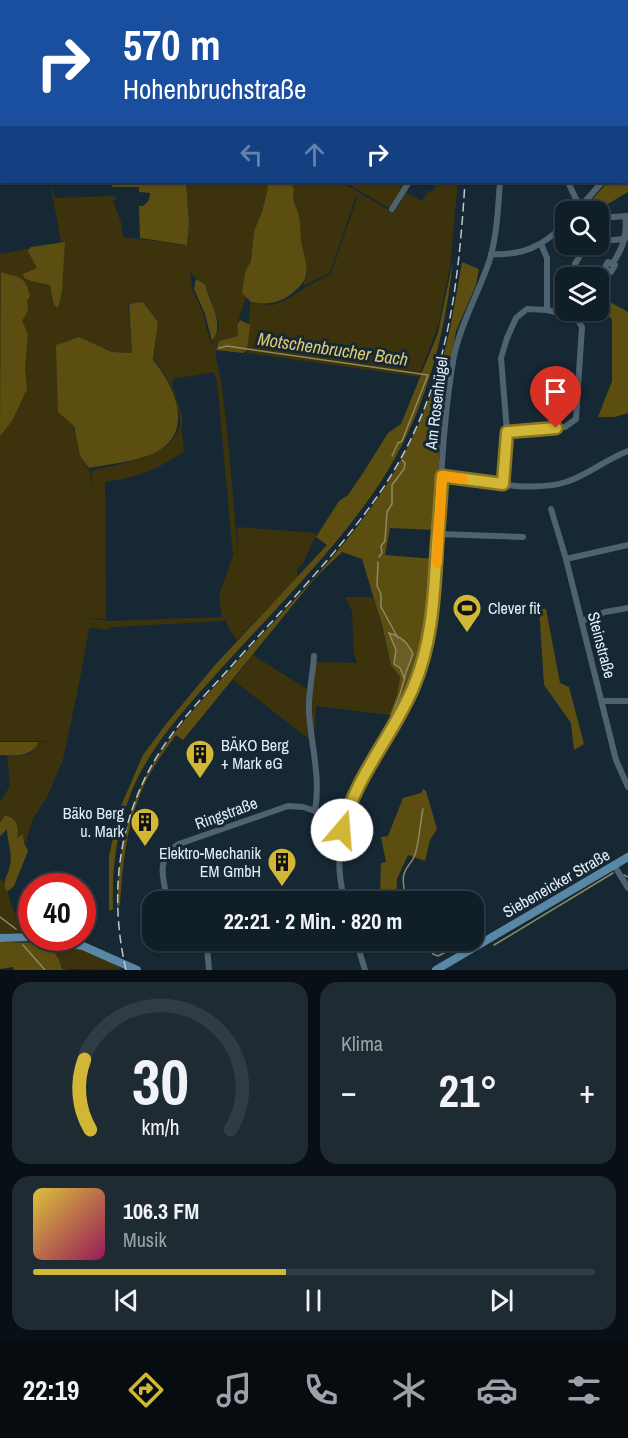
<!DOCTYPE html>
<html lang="de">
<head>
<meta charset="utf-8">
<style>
  body { margin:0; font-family:"Archivo Narrow",sans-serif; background:#1e2b33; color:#f1f3f6; height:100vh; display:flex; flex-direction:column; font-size:22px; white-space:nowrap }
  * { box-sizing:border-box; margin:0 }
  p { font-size:20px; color:#9ca2a7 }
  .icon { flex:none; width:33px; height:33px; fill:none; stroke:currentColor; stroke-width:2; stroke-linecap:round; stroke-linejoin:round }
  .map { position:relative; height:970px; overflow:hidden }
  .side { display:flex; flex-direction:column; gap:12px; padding:12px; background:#091015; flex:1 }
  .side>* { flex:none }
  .hud { position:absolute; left:0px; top:0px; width:628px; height:183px; box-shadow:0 2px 4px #0004,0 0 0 2px #303c44; background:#1a4fa0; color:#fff; overflow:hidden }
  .buttons { position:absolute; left:555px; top:201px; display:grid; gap:12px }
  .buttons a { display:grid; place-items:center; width:54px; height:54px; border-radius:12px; background:#101e27; box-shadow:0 2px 4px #0004,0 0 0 2px #303c44; font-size:30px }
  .speed { position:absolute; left:18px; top:873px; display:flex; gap:12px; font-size:30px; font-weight:700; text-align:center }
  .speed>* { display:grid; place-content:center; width:78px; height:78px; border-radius:50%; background:#101e27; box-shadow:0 2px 4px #0004,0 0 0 2px #303c44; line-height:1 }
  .speed .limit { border:9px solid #d22; background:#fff; color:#111 }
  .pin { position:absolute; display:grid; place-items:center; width:51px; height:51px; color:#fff; margin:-62px -26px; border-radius:50% 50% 50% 0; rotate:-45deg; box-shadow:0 0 6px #0007 }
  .pin .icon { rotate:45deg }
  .me { position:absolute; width:66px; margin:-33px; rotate:18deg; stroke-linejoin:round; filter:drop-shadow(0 0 4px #0008) }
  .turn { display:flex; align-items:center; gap:21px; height:126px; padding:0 24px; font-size:27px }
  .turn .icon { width:78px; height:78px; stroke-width:2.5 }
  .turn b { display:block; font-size:42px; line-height:51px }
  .lanes { display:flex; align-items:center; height:57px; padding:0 24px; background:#0003; justify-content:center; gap:30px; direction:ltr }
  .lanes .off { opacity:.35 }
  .big { font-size:45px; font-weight:700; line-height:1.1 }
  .side .tile { flex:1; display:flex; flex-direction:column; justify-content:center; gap:9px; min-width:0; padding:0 21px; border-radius:18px; background:#1e2b33 }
  .side .dial { align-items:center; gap:0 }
  .dial svg { height:156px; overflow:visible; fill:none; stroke:#303c44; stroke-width:7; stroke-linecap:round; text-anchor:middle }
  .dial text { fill:#f1f3f6; stroke:none }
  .song { display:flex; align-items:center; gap:18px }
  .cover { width:72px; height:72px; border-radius:9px; background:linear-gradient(135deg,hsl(50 70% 55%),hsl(330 70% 35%)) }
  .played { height:6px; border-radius:3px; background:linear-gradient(90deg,#d2b635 45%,#303c44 45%) }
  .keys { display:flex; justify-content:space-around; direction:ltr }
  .heat { display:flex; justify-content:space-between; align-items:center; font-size:33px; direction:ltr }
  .side .tiles { flex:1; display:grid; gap:12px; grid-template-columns:1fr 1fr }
  .tile:last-child { grid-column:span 2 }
  .trip { position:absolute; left:142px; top:891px; width:342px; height:60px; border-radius:18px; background:#101e27; box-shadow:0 2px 4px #0004,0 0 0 2px #303c44; font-weight:700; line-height:60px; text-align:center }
  .menu { display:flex; height:96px; justify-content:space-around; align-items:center; background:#060c10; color:#9ca2a7 }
  .menu .icon { width:42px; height:42px }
  .menu .selected { color:#d2b635 }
  .menu b { font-size:27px; color:#f1f3f6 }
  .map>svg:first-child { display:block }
  .green { fill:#3c330d; fill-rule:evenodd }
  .forest { fill:#5b4e10 }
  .water { fill:#6b5d23; stroke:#8f8963; stroke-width:1.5 }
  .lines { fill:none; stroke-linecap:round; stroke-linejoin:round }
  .stream { stroke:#8f8963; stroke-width:1.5 }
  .minor { stroke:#4e626f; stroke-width:6 }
  .major { stroke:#5988a6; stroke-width:8 }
  .rail { stroke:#bcc8d1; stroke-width:1.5; stroke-dasharray:9 4.5; stroke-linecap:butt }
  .route-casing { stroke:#887622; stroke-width:15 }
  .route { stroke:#d2b635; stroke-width:10 }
  .slow { stroke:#f59e0b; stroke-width:10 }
  .labels { text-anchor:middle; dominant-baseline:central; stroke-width:6; stroke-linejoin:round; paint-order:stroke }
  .street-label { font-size:16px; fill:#e4eff7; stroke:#162834 }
  .poi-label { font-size:16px; fill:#e4eff7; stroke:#162834; text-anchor:start }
  .water-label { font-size:18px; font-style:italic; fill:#deca73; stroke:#162834 }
</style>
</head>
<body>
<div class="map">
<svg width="628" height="970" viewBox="0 0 628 970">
  <rect width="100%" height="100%" fill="#162834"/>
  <g class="green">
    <path d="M50,182L55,198L111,196L117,198L113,201L121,222L123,237L187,245L189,223L186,182H267L268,188L262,212L254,231L251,261L245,272L242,293L246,297L237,325L238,336L218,341C212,354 219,367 221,381C229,439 233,498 238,557L237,527L317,533L303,563L297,569L298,577L237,640L228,628L226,619L225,621L114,627L105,630L91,627L89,629L81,674L63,760L47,797L33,819L27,837L26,847L23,834L17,838C21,828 17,817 5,815L0,822V802L10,786L7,757L30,754L40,742L50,741H0V254L63,242L61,241ZM189,271L197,279L205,283L219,323V328L212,344C208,335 206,326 204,316C202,308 197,302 194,294C191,287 192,279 189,271ZM144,302L158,322L154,360C165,373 173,388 177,405C178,412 182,421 179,428C169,459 119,463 91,471L94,492L89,470L80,456L56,345L79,337L112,352L132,353L128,304ZM214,372L217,381L233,555L219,595L222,617L108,621L85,618L106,619L105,482C140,477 155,470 184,452L182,431L180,430L182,429V416L172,384L173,379Z"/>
    <path d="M290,182H341L394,213L406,193L422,201L429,191L432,192L438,182H458L450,266L439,323L419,377L247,353L250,303L273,305L290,298L304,288L331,274L358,195L356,196L330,273L303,286L307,275L299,229L300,220L293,193L294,189Z"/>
    <path d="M344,182H407L389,208Z"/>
    <path d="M345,597H374L391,665L400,677L397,695L389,715L316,706L315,726L310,740L233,680L253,655L307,689L315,662L357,663L354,654L352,611Z"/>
    <path d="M0,878C13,892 6,918 31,923V928L23,932L0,934Z"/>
    <path d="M48,943L81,949L120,966V970L63,969L59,958Z"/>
  </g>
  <g class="forest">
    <path d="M628,164V192L606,205L593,209L588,204L608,182H627Z"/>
    <path d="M113,182H186L189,223L187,245L140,238L139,206H143L149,200L150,193L139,192V187H112Z"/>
    <path d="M267,182H290L294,189C291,198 297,207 299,216C301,224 300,232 301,240C305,265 315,277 291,294C278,304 266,305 251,302L242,293L245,272L251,261L254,231L262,212L268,188Z"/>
    <path d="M65,242L62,291L58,308L54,305L50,285L31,281L24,278L23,274L37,268L29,253L28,250L31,247Z"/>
    <path d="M453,260C445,338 424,417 380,483C334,552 274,610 218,672C185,709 149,747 131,793C116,830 112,870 113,909L109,911V856L120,808L143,755L166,724L215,665L327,545L316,537L339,501L348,495L363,473L388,433L401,424L438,333Z"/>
    <path d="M462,262L479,269L476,285L456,331L450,363L440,444L435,530L390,528L385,555L435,559L418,662L396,714L389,715L397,695L400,677L391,665L382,625L362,559L342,552L315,578L183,740L176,735C162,754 148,773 140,795C126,830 122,868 120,905L117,907C118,869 123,830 137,795C157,748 191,712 225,675C279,614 344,553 387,484C409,448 429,406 441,364C451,331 456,296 462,262Z"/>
    <path d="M1,272C19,278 25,275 30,296L27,301L28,311L22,321L28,334L25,369L27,389L12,421L0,436Z"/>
    <path d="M196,279L205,284C209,302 226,325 212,341L205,314L194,289Z"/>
    <path d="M599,296L628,312V413L615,417H598L612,381V319L599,309Z"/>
    <path d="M143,302L158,322L153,360C175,386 197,435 152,454C133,462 110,464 89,468L80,456L74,426L58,412L56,345L79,337L112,352L132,353L129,304Z"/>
    <path d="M240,320L250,325L247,350L243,353L216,350L219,341L238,336L237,325Z"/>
    <path d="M539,608L546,609L560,683L569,687L584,744L574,750L571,723L544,685Z"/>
    <path d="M0,742H39C32,757 15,756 0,755Z"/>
    <path d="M423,789L426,791L437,829L430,840L425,861L408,855L397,879L396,901H383L380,893L381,863L386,862L381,837L388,836L403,798L421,793Z"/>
    <path d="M5,815C17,818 20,827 17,838L23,834L24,843L28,851L14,886L7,892C2,881 6,879 9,869C14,854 7,843 7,829L0,836V823Z"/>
    <path d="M0,942L48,943L59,959L62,969L70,970H14L13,967L0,969Z"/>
  </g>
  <path class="water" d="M389,633C402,637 408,643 413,654L404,678L400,668L394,664L396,650Z"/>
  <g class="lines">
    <g class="stream">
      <path d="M456,0L457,2"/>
      <path d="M219,348L227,346L428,375L402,441L398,443L392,456"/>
      <path d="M379,557L382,553L381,546L385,541L387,512L392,504V485L404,469L405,463L402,460"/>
      <path d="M378,562L377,586L381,594V607L398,638"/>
      <path d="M391,717L400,694L405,677"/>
      <path d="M624,875L628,877"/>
      <path d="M404,902C407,891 401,884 404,874C406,866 411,864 414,857C419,846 420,823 423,809"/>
      <path d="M0,917L16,929"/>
      <path d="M424,940L433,954L438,956L456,947L463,940"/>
      <path d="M23,945L45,970"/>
      <path d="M494,945L613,873"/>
    </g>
    <g class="minor">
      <path d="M609,0L611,2"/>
      <path d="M512,2V0"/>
      <path d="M554,2L556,0"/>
      <path d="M626,2L628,0"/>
      <path d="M627,25L628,26"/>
      <path d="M627,77L628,76"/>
      <path d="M627,156L628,155"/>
      <path d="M568,182L576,199L590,212"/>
      <path d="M392,209L409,182"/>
      <path d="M576,212L602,182"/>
      <path d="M598,215L612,217L628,216"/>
      <path d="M598,241L625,239"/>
      <path d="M541,244L547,258V310"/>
      <path d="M491,254C523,256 543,246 566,223"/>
      <path d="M575,264L587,244"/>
      <path d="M612,264L615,265L611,272L604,269L608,262L612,264C623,249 628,234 625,216"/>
      <path d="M442,476C477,481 533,493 566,482C588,475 606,459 628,451"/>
      <path d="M503,484L507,432L501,358L507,338L516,318L527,309L547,310L576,317L582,327L576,419L565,427L507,432"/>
      <path d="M551,509L566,559L616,760L628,787"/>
      <path d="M438,534L523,537"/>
      <path d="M566,559L628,545"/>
      <path d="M582,621L605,612L628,608"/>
      <path d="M314,656C313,674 308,693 309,712C311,746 321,776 315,811"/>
      <path d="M603,701H628"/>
      <path d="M614,865L628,888"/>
      <path d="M168,902C163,880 155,856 179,844L288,806L303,807L345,821"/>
      <path d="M327,902L344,897"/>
      <path d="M345,902C320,811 381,763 413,688C432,643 435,594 437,546C441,483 443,418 454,356C461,323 478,294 489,262C497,237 498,208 500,182"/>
      <path d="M190,940C206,948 220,949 235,940"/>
      <path d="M356,940L365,970"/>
      <path d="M207,947L209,970"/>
    </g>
    <g class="major">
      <path d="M0,938L32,937"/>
      <path d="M40,938L83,946L137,970"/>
      <path d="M436,970L628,857"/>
    </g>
    <g class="rail">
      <path d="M476,2V0"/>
      <path d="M126,970C107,888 120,805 170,737C186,714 207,693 226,672C280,611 340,553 385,485C447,389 458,292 465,182"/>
    </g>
  </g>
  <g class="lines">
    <g class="route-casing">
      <path id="route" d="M342,830C355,777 392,737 413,688C433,642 434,593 437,545C439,522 441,499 442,476L503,484L507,432L556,428"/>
    </g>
    <use href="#route" class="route"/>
    <path class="slow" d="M437,563L442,476L463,479"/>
  </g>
  <defs>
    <g id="stadium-pin" transform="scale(1.5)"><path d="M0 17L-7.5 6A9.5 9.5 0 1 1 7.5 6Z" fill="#d2b635" stroke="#162834"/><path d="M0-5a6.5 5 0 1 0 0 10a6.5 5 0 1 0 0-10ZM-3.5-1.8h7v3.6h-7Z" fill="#111"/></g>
    <g id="building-pin" transform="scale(1.5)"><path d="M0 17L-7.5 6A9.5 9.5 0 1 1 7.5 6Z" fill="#d2b635" stroke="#162834"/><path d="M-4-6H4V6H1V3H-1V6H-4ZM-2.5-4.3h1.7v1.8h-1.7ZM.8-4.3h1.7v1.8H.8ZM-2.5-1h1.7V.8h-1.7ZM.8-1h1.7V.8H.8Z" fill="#111"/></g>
  </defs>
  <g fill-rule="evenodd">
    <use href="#stadium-pin" x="467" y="608"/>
    <use href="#building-pin" x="200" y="754"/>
    <use href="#building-pin" x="145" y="822"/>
    <use href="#building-pin" x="282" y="862"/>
  </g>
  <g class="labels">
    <g class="street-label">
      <text transform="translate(436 403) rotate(-83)">Am Rosenhügel</text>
      <text transform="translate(602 645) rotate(75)">Steinstraße</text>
      <text transform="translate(226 813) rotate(-20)">Ringstraße</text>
      <text transform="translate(556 883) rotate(-30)">Siebeneicker Straße</text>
    </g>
    <g class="poi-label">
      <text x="488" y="608">Clever fit</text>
      <text x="221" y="745">BÄKO Berg<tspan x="221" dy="18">+ Mark eG</tspan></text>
      <text x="124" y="813" text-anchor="end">Bäko Berg<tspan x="124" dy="18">u. Mark</tspan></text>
      <text x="261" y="853" text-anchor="end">Elektro-Mechanik<tspan x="261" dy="18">EM GmbH</tspan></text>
    </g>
    <g class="water-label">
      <text transform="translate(333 349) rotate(8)">Motschenbrucher Bach</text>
    </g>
  </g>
</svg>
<div class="buttons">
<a><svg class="icon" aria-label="search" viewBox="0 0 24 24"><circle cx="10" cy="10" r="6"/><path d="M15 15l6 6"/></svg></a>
<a><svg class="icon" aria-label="layers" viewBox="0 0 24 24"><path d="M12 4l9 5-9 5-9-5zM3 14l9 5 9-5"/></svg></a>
</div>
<div class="speed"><div class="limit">40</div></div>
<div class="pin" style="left:556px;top:428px;background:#d93025"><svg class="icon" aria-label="arrive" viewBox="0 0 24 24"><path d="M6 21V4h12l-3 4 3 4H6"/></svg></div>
<svg class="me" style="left:342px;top:830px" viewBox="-20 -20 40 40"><circle r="19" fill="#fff"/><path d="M0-13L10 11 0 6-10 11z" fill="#d2b635"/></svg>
<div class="trip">22:21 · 2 Min. · 820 m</div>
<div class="hud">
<div class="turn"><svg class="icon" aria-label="right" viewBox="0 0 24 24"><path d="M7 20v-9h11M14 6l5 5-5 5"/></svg><div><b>570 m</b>Hohenbruchstraße</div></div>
<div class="lanes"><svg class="icon off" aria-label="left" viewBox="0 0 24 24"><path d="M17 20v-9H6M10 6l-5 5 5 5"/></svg><svg class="icon off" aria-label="ahead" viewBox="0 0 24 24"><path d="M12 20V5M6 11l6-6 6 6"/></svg><svg class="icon" aria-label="right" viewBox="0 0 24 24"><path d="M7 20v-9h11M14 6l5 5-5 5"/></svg></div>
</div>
</div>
<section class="side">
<div class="tiles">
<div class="tile dial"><svg viewBox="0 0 100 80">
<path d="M14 69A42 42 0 1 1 86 69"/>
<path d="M14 69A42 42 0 0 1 11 33" stroke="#d2b635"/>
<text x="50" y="56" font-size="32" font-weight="700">30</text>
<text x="50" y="72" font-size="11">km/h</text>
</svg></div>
<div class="tile"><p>Klima</p>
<div class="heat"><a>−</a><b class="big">21°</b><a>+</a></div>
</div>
<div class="tile">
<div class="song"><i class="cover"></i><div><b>106.3 FM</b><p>Musik</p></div></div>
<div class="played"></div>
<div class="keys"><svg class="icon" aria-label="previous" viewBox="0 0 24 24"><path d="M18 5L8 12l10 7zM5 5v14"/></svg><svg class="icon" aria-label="pause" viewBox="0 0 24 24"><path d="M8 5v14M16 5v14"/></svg><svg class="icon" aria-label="next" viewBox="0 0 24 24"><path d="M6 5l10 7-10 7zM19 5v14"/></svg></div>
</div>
</div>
</section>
<nav class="menu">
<b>22:19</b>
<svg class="icon selected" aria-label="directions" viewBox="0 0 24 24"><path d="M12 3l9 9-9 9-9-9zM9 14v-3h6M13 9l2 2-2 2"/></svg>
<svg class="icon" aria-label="music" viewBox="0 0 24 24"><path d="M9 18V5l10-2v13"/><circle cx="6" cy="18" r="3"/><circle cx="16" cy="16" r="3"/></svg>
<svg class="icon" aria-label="phone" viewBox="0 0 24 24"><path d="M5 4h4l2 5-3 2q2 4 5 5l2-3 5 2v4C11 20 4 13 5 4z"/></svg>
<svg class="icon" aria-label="climate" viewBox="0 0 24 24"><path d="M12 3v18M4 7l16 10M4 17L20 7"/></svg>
<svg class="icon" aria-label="car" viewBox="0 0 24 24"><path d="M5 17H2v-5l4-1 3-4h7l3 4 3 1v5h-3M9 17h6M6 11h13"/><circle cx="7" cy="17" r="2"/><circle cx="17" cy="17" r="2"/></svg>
<svg class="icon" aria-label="filters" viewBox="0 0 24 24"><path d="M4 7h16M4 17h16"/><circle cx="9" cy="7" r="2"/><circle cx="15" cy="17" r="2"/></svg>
</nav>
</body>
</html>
